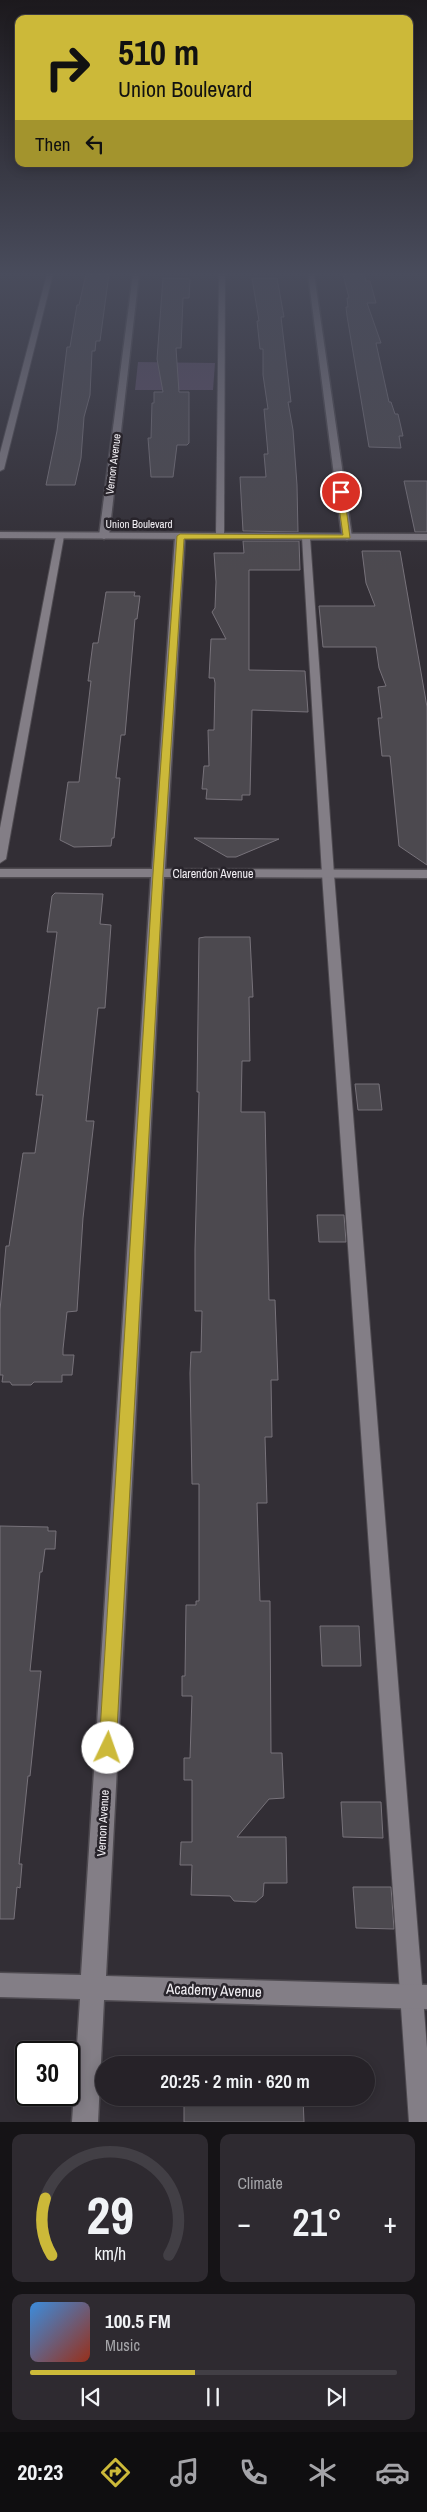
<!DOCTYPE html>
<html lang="en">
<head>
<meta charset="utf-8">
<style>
  body { margin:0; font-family:"Archivo Narrow",sans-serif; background:#2e2a30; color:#f1f3f6; height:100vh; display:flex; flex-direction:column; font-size:19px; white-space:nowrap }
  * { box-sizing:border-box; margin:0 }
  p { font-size:16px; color:#a4a4a8 }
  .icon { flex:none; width:28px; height:28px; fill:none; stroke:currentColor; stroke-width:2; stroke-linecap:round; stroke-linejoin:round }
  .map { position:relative; height:2122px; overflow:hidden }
  .sheet { display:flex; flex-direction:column; gap:12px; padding:12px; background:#151316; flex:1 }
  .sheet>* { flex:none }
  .banner { position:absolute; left:15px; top:15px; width:398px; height:152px; border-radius:10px; box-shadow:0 2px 12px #0003,0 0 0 1px #423f45; background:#ccb939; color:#111; overflow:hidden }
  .speed { position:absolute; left:15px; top:2041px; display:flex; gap:10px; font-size:25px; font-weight:700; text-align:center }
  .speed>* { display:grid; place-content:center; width:65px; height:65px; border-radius:50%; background:#262228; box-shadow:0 2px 12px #0003,0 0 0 1px #423f45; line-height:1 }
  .speed .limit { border:2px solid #111; border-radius:8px; background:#fff; color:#111 }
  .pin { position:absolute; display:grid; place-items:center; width:42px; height:42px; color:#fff; margin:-21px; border:2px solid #fff; border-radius:50%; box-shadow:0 1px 5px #0007 }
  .me { position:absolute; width:55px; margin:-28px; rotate:3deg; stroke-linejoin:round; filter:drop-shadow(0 0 4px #0008) }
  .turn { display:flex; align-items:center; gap:18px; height:105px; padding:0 20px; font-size:22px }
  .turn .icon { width:65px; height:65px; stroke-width:2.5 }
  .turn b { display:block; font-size:35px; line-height:42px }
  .then { display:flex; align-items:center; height:48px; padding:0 20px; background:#0003; gap:10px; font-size:19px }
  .big { font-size:38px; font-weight:600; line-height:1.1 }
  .sheet .widget { flex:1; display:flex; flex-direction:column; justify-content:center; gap:8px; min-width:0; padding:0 18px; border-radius:10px; background:#2e2a30 }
  .sheet .dial { align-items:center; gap:0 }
  .dial svg { height:130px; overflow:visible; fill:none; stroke:#423f45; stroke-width:7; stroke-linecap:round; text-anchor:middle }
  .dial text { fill:#f1f3f6; stroke:none }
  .song { display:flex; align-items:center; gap:15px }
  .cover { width:60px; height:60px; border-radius:8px; background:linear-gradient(135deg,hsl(210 70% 55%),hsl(10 70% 35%)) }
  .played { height:5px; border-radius:2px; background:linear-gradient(90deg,#ccb939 45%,#423f45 45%) }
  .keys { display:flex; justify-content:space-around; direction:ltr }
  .heat { display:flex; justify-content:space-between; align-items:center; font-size:28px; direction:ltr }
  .sheet .tiles { flex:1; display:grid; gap:12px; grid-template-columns:1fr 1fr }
  .widget:last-child { grid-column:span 2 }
  .trip { position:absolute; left:95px; top:2056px; width:280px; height:50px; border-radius:25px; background:#262228; box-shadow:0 2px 12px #0003,0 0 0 1px #423f45; font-weight:600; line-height:50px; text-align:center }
  .dock { display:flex; height:80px; justify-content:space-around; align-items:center; background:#0f0e10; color:#a4a4a8 }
  .dock .icon { width:35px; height:35px }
  .dock .current { color:#ccb939 }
  .dock b { font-size:22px; color:#f1f3f6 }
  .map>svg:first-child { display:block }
  .green { fill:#5c4d67 }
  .building { fill:#4c494f; stroke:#77727a }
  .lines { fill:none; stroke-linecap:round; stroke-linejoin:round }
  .lane-casing { stroke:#4e4a50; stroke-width:2 }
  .street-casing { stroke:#4e4a50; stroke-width:3 }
  .secondary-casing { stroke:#4e4a50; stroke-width:3 }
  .lane { fill:#837e86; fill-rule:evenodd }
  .street { fill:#837e86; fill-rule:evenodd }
  .secondary { fill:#837e86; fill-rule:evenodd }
  .route { fill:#ccb939; stroke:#857825 }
  .labels { text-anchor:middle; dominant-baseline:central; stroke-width:5; stroke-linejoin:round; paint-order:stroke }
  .far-street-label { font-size:11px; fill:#f3f0f5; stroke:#28242b }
  .street-label { font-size:12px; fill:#f3f0f5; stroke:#28242b }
  .near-street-label { font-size:15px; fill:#f3f0f5; stroke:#28242b }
</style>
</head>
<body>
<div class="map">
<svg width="427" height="2122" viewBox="0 0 427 2122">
  <rect width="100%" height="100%" fill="#322e35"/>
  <path class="green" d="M138,362L215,363L213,390H135Z"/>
  <g class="building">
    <path d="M86,274H109L100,341H96L95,351H92L90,395L84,417L81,458L75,485H46L57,431L67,347H70L77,305H79Z"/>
    <path d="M343,274H364L366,281H370L376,303H367L381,343H376L389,402H391L395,414H398L403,436H399L401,448L369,447L347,316L346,307H348L347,298H349Z"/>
    <path d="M163,278L190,279L189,298H183L181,348H176L179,392H189V443L187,445H177L173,477H151L148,438H151L152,403H154V392H163L157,359Z"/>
    <path d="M252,278H277L284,317H281L291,402H288L293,430L297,485L298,532L243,531L240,477H266L264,454H268L264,409H268L263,375V349H260L257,321H259Z"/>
    <path d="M404,481H427V532H415Z"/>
    <path d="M243,541H299L300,570H249V670L305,671L308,712L252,710L250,795H242V800L206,799L207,789H202L204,766H209L208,730H214L215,683L214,678H209L211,639H226L212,612L215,608L216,582L214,553H244Z"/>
    <path d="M362,551H400L427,707V865L399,846L390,756H382L378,718H382L378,687L386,686L379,668L376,647H323L319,606H375L366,583Z"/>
    <path d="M106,592H135L134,596H140L137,619H135L125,735H121L116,778H120L114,838H112L111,846L74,847L60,840L68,782H79L91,681H88L93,643H98Z"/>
    <path d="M194,838L279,839L236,857H227Z"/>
    <path d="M55,893L103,894L100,924L111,925L105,1008H98L86,1121H94L83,1218L77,1311L67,1312L63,1349V1355H74L72,1375H62V1382H34L31,1385H12L10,1382H2L3,1375H0V1310L6,1246H9L23,1153H35L43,1095H36L57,932H47L52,896Z"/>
    <path d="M205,937H250L253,997H249L250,1061H242L241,1112H265L269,1300H275L278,1380H271L272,1437H265L267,1503H257L260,1601H270L271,1753H282L284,1798L269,1799L237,1837H286L287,1883H264L263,1896L256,1902L234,1901L230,1896L191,1895L192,1865H180L181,1842H192V1780H184V1758H190L192,1696H182V1676H185L186,1605H196V1601H199V1484H192L190,1373L191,1352H201L202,1311H195V1249L199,1092H197L199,938Z"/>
    <path d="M355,1084H379L382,1110H358Z"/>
    <path d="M317,1215H344L346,1242H319Z"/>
    <path d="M0,1526L48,1527V1531H56L55,1549H45L42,1572H40L30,1671H41L30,1776H28L19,1864H22L20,1888L17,1887L14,1919H0Z"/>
    <path d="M320,1626H359L361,1666H322Z"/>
    <path d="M341,1802H381L383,1838L343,1837Z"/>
    <path d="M353,1887H391L394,1929L356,1928Z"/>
    <path d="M184,2098H303L304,2122H184Z"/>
  </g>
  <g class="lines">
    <g class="lane-casing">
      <g id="lane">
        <path d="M47,274H53L4,469L0,471V453Z"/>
        <path d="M219,274H225L224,536L220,539L216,536Z"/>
        <path d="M60,533L64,536L6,859L0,863V828L56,536Z"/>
        <path d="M306,534L310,537L334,874L427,2048V2122H409L322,874L302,537Z"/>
      </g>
    </g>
    <g class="street-casing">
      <g id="street">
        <path d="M133,274H139L109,536L104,539L99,536Z"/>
        <path d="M308,274H314L352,537L347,540L342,537Z"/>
        <path d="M180,533L185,536L165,869L427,870V878L164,877L106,1976L427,1985V2009L104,2000L98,2122H72L80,1999L0,1997V1973L81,1975L151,877H0V869H152L175,536Z"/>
      </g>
    </g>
    <g class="secondary-casing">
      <path id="secondary" d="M0,532L427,534V540L0,538Z"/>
    </g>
    <use href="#lane" class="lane"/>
    <use href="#street" class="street"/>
    <use href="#secondary" class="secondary"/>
  </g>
  <linearGradient id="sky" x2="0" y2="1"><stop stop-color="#1c191d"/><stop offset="0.48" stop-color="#494c5c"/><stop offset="1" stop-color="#494c5c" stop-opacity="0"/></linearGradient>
  <rect width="427" height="571" fill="url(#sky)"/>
  <path class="route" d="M341,490L344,492L350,538L184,539L163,874L116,1748L114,1754L108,1756L102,1754L99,1748L153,874L177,536L180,534L343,535L337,492Z"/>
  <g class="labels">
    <g class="far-street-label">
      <text transform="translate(113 464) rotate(-83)">Vernon Avenue</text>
      <text x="139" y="524">Union Boulevard</text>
    </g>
    <g class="street-label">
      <text x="213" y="874">Clarendon Avenue</text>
      <text transform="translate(103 1823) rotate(-87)">Vernon Avenue</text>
    </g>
    <g class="near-street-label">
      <text transform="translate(214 1990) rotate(2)">Academy Avenue</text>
    </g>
  </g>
</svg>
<div class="speed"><div class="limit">30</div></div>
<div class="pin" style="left:341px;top:492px;background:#d93025"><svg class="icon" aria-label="arrive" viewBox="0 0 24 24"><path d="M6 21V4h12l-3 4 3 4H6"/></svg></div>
<svg class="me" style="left:108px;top:1748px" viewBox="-20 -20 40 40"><circle r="19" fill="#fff"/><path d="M0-13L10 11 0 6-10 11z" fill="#ccb939"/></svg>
<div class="trip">20:25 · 2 min · 620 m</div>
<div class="banner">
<div class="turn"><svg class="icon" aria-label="right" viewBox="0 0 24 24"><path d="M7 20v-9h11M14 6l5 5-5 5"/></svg><div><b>510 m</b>Union Boulevard</div></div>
<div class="then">Then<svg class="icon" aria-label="left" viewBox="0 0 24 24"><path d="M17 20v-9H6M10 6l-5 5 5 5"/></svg></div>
</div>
</div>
<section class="sheet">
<div class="tiles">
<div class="widget dial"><svg viewBox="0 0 100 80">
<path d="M14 69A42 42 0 1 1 86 69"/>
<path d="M14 69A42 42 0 0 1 10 34" stroke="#ccb939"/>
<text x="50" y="56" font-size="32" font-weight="700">29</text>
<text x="50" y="72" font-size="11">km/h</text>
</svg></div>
<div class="widget"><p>Climate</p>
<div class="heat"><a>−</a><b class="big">21°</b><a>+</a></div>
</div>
<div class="widget">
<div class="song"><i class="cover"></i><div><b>100.5 FM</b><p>Music</p></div></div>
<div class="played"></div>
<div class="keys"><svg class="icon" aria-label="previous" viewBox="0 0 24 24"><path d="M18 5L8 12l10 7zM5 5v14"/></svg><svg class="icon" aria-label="pause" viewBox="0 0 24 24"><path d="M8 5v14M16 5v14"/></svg><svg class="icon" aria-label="next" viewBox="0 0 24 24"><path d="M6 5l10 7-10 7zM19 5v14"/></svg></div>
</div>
</div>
</section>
<nav class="dock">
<b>20:23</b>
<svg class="icon current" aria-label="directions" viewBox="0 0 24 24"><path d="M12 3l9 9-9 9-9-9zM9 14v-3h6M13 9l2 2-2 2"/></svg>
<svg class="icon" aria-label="music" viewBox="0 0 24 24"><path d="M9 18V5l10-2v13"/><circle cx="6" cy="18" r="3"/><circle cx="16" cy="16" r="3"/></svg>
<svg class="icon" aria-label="phone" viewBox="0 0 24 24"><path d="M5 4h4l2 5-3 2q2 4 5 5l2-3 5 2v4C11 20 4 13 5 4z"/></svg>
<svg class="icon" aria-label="climate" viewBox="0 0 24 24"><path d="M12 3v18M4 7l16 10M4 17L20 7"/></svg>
<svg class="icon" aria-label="car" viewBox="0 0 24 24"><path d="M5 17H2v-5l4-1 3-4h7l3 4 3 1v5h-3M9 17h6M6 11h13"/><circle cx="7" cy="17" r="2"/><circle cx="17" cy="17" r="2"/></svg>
</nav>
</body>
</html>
